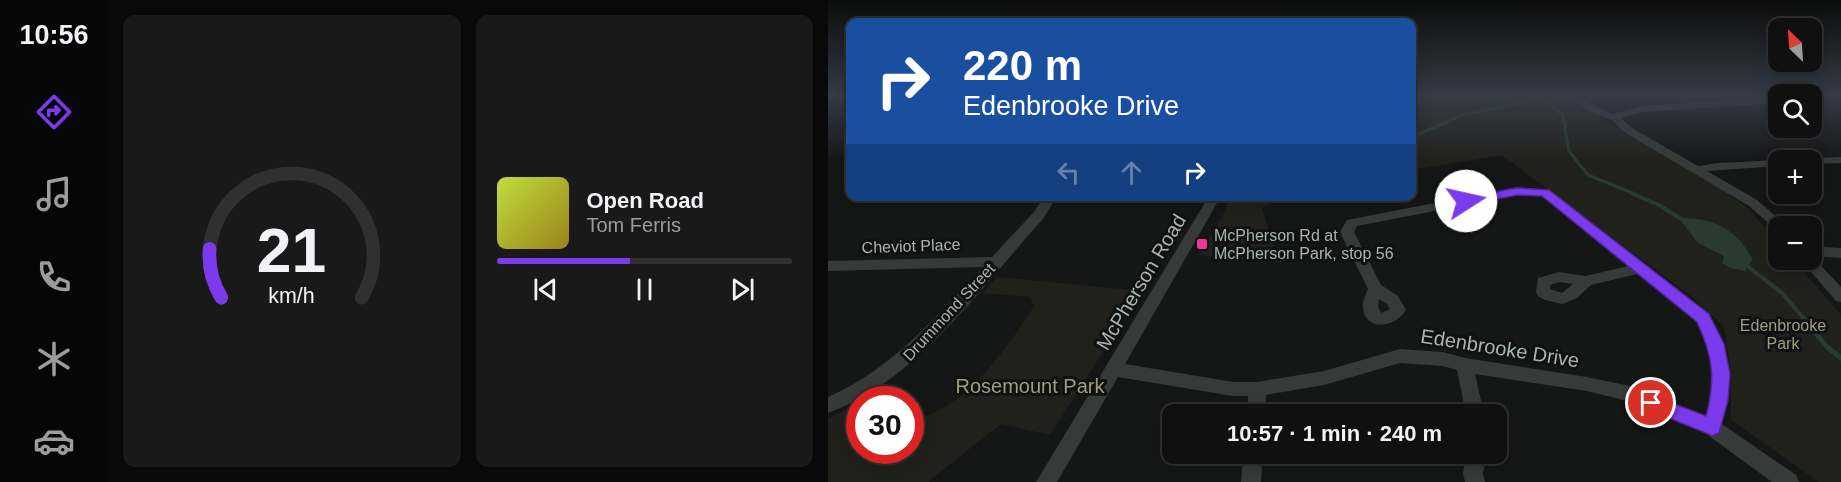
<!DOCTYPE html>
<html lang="en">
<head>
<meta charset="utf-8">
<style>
  body { margin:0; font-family:Arial,sans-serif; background:#191919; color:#f1f3f6; height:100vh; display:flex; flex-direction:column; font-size:22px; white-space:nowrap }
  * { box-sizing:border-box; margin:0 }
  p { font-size:20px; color:#9c9d9f }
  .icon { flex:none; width:33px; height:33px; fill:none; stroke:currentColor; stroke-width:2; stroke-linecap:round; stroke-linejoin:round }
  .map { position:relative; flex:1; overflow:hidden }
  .sheet { display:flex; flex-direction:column; gap:15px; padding:15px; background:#090909; width:720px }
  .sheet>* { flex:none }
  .banner { position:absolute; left:18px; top:18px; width:570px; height:183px; border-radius:12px; box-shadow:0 3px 15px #0003,0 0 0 2px #303030; background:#1a4fa0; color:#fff; overflow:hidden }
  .needle { width:39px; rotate:335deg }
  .controls { position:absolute; left:940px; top:18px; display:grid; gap:12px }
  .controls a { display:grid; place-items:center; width:54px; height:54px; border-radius:12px; background:#101010; box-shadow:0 3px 15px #0003,0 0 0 2px #303030; font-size:30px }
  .speed { position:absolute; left:18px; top:386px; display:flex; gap:12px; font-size:30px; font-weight:700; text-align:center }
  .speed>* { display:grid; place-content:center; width:78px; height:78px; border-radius:50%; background:#101010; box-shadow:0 3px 15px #0003,0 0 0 2px #303030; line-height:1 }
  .speed .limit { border:9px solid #d22; background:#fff; color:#111 }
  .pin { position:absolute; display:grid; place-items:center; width:51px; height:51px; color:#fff; margin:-26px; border:3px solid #fff; border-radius:50%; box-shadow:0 2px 6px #0007 }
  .me { position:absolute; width:66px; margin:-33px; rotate:80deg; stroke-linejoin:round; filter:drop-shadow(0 0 4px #0008) }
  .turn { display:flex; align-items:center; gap:21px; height:126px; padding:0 18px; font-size:27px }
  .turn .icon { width:78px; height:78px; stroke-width:2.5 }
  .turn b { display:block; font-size:42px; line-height:51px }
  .lanes { display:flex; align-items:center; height:57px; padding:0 18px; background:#0003; justify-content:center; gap:30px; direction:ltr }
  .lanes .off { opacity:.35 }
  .sheet .card { flex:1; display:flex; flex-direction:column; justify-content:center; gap:9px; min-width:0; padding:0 21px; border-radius:12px; background:#191919 }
  .sheet .dial { align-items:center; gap:0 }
  .dial svg { height:156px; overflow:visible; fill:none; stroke:#303030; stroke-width:7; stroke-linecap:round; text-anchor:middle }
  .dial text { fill:#f1f3f6; stroke:none }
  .song { display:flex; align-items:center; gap:18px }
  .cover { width:72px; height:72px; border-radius:9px; background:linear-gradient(135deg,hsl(70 70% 55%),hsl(50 70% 35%)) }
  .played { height:6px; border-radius:3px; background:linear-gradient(90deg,#7c3aed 45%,#303030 45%) }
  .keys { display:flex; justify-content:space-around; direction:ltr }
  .sheet .tiles { flex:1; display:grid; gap:15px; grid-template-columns:repeat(2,1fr) }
  .trip { position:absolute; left:334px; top:404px; width:345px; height:60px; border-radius:12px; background:#101010; box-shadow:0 3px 15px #0003,0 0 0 2px #303030; font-weight:700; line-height:60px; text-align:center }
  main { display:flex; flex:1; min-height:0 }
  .tabs { display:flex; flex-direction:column; width:108px; justify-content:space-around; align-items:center; background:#060606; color:#9c9d9f }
  .tabs .icon { width:42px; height:42px }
  .tabs .on { color:#7c3aed }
  .tabs b { font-size:27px; color:#f1f3f6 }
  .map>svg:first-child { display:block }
  .green { fill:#21211b }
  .water { fill:#2b3a2e }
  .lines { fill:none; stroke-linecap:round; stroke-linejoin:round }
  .stream-far2 { stroke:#2b3a2e; stroke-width:3 }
  .stream-far1 { stroke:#2b3a2e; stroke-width:4 }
  .stream { stroke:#2b3a2e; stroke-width:5 }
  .minor { fill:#363b39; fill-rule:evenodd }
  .route { fill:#7c3aed; stroke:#51269a; stroke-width:1.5 }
  .poi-dot { fill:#ee359b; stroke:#101111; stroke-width:2 }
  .labels { text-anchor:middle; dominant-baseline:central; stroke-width:6; stroke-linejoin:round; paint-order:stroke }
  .poi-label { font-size:16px; fill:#a7b6ae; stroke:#101111; text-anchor:start }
  .street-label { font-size:16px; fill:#a7b6ae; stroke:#101111 }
  .park-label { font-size:16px; fill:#a19c7e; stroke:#101111 }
  .near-street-label { font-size:20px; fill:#a7b6ae; stroke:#101111 }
  .near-park-label { font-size:20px; fill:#a19c7e; stroke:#101111 }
</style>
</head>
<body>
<main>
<nav class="tabs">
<b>10:56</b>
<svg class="icon on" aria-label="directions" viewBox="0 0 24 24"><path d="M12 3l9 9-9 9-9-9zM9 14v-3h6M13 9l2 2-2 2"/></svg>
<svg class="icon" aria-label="music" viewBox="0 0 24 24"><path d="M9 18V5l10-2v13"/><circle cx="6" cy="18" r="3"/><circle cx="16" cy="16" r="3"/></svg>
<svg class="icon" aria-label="phone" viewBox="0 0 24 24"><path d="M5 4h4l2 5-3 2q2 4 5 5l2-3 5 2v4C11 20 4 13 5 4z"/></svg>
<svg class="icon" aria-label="climate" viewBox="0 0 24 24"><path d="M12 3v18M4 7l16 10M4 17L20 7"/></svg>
<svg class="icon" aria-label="car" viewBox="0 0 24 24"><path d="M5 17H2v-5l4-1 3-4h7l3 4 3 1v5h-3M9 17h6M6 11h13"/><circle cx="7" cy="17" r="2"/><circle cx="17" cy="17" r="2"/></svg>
</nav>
<section class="sheet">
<div class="tiles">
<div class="card dial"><svg viewBox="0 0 100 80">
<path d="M14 69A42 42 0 1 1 86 69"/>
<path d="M14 69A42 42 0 0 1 8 44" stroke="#7c3aed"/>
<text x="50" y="56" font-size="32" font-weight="700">21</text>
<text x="50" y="72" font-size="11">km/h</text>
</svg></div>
<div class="card">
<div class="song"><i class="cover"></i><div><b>Open Road</b><p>Tom Ferris</p></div></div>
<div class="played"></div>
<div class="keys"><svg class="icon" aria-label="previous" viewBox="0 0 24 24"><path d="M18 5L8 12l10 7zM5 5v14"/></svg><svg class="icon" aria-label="pause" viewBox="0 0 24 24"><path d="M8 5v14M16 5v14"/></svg><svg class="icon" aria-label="next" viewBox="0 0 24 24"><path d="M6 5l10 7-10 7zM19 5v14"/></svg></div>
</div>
</div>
</section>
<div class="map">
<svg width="1013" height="482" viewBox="0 0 1013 482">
  <rect width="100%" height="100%" fill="#151616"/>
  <g class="green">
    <path d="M584,95H734L899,193L921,209L951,243V260H966L1013,315V482H991L903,420V372L896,327L864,297L674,155L584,170Z"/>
    <path d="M402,197H453L434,208L451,263L371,255L395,215Z"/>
    <path d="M169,277L314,291L222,435L173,424L100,482H0V419L31,402L32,450H82L83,421C137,409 178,350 206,306L202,297L155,293Z"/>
  </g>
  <path class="water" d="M855,218C887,219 907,229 923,256L924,260L917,271L902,268L894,263L896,256L870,243L854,222Z"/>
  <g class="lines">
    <g class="stream-far2">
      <path d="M714,95L735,116L741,151L760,175L807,194"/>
      <path d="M584,137L637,114L691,104L710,95"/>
    </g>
    <g class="stream-far1">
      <path d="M803,193L831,205L858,222"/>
      <path d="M918,265L955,294L977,320"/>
    </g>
    <path class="stream" d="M976,319L999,347L1013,358"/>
    <g class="minor">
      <path d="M736,95H748L774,110L785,114L815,106L934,98L951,95V100L934,104L815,112L793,118L804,128L870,166L890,163L951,160H955H951V166L879,171L929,200L959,226H951V230L947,229L921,206L796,132L784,120L766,114Z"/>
      <path d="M1013,157V163L984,164V160H979L984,158Z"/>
      <path d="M689,187L721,190L881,314C902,352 904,381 894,424L968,475L971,482H944L877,433L800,401L759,391L647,374L656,414H638L629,370L615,366L572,363L496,385L438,395L437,414H419L420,396H405L290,377L229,482H208L381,196H393L297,364L405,382H429L496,371L572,349L615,352L637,358L759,377L802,386L878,416C886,383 885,352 869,322L809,274L763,285L749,298L734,304L717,300L710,296L708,292L710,278L731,272L758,276L800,266L714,196L689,195L529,226L526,232L553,285L570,296L578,310C568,327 538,333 535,308C534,301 538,295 540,289L512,232L519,220ZM731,282L745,284L734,293L722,289V285ZM551,299L559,304L562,309L553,313L550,307Z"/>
      <path d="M217,196H229L215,219C153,287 89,381 0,413V397C64,369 108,317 155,267L0,271V261L164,257L205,213Z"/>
      <path d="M984,246L1013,248V258L984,256Z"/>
      <path d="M984,256L1013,287V302L1008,301L973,260H984Z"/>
      <path d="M415,453H435L433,482H413Z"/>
      <path d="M639,453H659L655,473L657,482H637L635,473Z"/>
    </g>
  </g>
  <linearGradient id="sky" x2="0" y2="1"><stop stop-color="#0c0c0c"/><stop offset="0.59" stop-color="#353c47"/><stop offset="1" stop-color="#353c47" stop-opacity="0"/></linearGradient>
  <rect width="1013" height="162" fill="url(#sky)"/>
  <path class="route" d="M689,188L721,190L881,314L896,344L902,374L900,400L891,433L884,436L878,433L816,408L814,403L816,397L823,395L878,416C888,380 885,356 869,322L714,196L689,195L638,205L632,201L638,197Z"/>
  <rect class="poi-dot" x="368" y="238" width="12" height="12" rx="3"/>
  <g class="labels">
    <g class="poi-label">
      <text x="386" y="235">McPherson Rd at<tspan x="386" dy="18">McPherson Park, stop 56</tspan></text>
    </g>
    <g class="street-label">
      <text transform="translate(83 246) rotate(-2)">Cheviot Place</text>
      <text transform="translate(121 312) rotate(-47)">Drummond Street</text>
    </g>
    <g class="park-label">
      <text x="955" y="325">Edenbrooke<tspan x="955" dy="18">Park</tspan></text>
    </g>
    <g class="near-street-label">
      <text transform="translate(313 282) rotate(-59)">McPherson Road</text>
      <text transform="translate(672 348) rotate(9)">Edenbrooke Drive</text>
    </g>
    <g class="near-park-label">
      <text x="202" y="386">Rosemount Park</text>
    </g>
  </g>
</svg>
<div class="controls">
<a><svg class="needle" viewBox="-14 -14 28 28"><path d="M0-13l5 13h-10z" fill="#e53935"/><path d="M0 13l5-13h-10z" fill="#9c9d9f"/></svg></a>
<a><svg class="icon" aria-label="search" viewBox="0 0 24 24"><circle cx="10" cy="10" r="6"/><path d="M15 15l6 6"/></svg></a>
<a>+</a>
<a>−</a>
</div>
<div class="speed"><div class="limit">30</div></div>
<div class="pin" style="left:823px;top:403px;background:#d93025"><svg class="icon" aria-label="arrive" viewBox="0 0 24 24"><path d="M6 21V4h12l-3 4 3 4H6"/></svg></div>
<svg class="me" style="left:638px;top:201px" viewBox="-20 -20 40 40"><circle r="19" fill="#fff"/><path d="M0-13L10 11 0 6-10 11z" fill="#7c3aed"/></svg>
<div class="trip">10:57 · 1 min · 240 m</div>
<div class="banner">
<div class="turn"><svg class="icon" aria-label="right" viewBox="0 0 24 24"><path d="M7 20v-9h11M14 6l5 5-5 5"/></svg><div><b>220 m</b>Edenbrooke Drive</div></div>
<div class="lanes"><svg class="icon off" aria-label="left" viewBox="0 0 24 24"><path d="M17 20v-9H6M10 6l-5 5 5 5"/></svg><svg class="icon off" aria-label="ahead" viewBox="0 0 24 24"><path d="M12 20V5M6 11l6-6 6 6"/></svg><svg class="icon" aria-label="right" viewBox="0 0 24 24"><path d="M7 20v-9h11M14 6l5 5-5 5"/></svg></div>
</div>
</div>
</main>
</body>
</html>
